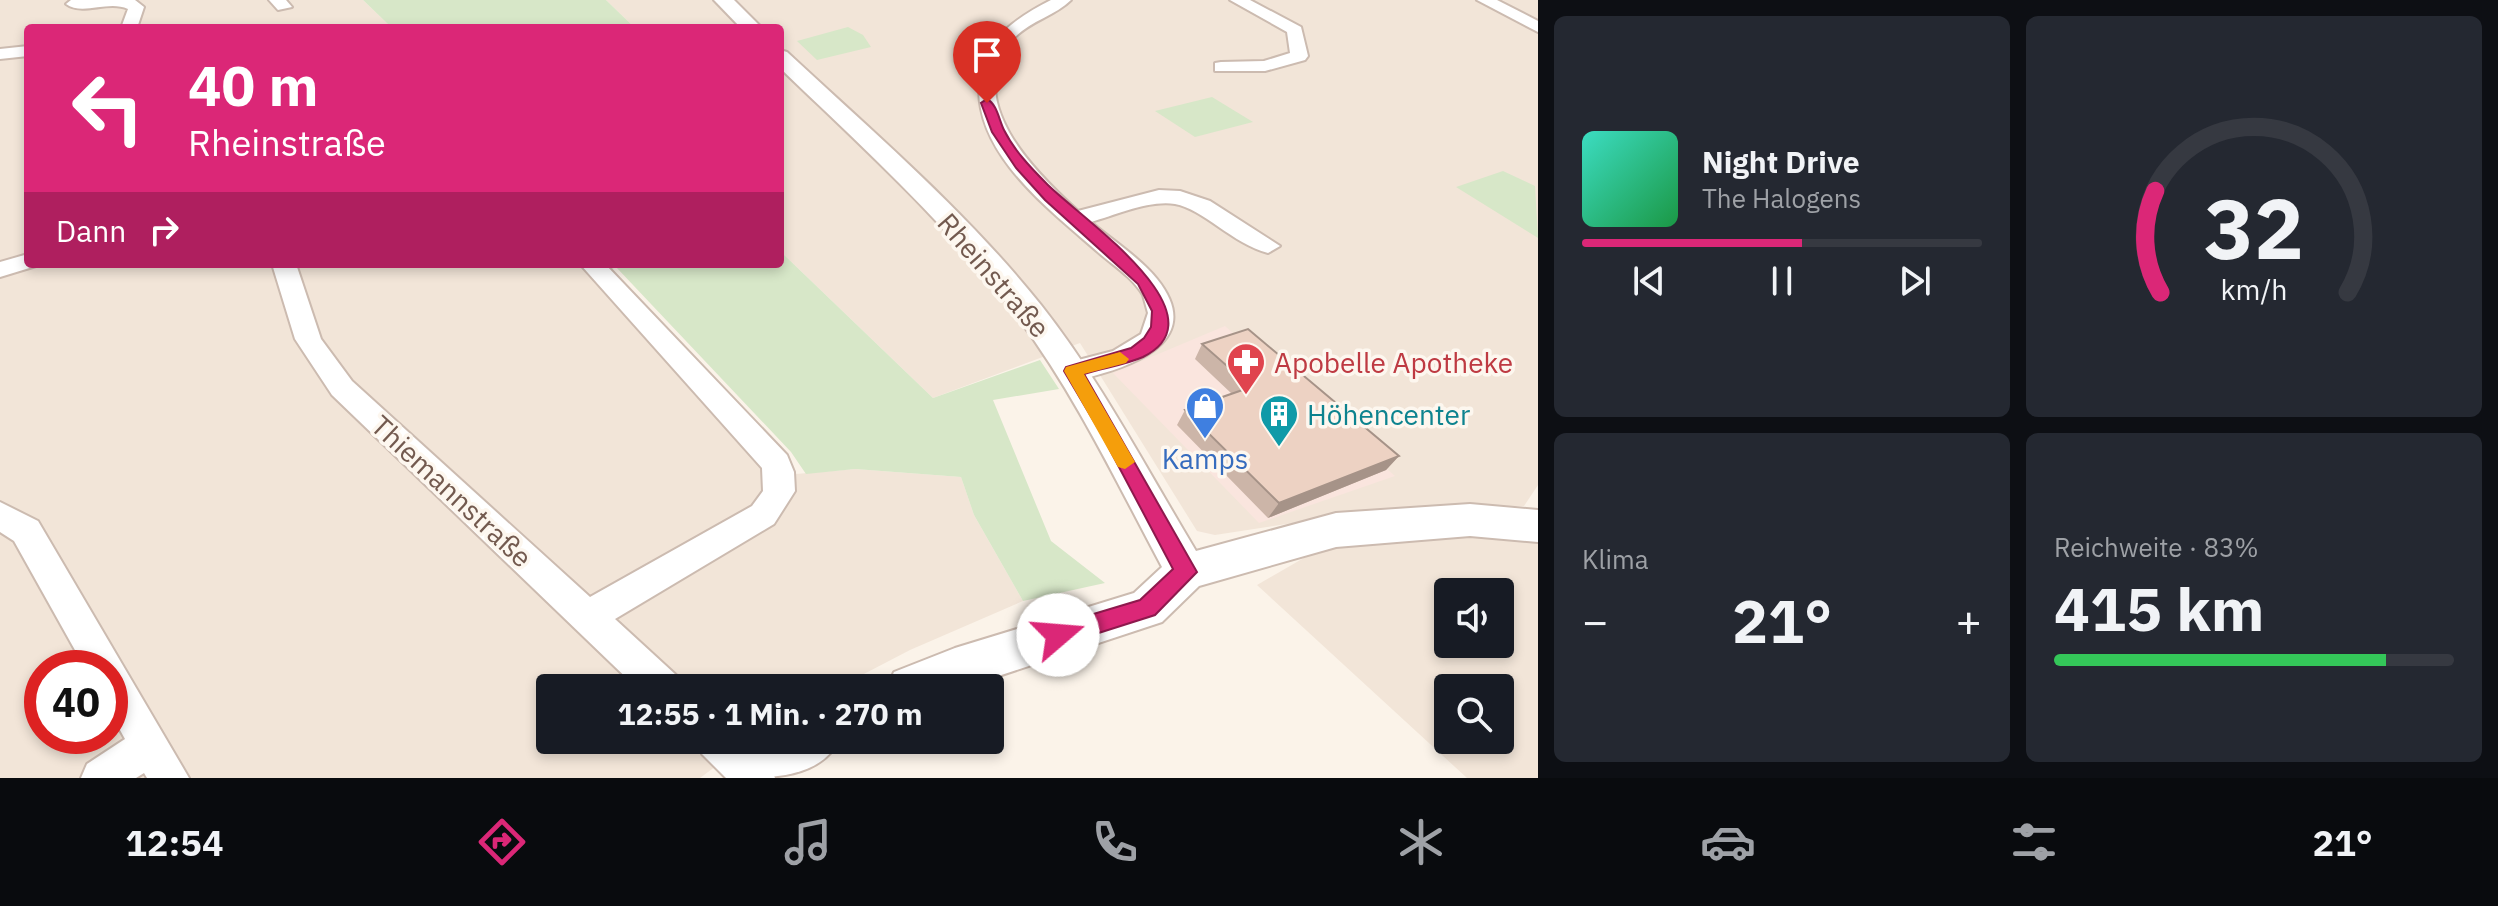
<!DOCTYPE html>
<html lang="de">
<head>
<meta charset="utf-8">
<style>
  body { margin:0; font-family:"IBM Plex Sans",sans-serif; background:#242831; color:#f1f3f6; height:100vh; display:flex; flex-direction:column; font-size:30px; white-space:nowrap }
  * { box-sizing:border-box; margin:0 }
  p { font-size:26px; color:#9ea1a6 }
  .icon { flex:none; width:44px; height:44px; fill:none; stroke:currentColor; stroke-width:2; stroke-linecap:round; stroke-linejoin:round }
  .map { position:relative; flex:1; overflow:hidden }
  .side { display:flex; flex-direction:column; gap:16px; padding:16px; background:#0d0f14; width:960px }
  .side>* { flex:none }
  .banner { position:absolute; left:24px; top:24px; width:760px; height:244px; border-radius:8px; box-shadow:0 4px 12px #0003; background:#db2777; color:#fff; overflow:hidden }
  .tools { position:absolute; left:1434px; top:578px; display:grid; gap:16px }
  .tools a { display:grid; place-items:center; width:80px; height:80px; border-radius:8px; background:#171b24; box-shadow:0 4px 12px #0003; font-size:40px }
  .speed { position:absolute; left:24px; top:650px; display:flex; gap:16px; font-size:40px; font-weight:700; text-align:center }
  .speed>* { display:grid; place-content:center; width:104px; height:104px; border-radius:50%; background:#171b24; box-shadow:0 4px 12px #0003; line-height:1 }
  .speed .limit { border:12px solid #d22; background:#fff; color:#111 }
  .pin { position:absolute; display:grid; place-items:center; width:68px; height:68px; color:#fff; margin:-82px -34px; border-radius:50% 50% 50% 0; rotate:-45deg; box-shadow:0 0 8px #0007 }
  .pin .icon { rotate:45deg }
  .me { position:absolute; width:88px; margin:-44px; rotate:72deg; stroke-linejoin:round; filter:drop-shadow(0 0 6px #0008) }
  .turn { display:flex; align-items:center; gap:28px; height:168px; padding:0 32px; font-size:36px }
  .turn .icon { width:104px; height:104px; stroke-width:2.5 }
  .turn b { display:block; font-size:56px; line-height:68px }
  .then { display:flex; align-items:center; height:76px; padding:0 32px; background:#0003; gap:16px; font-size:30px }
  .big { font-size:60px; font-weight:700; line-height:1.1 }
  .side .card { flex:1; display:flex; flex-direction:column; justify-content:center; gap:12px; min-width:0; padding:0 28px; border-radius:12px; background:#242831 }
  .side .dial { align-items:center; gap:0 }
  .dial svg { height:208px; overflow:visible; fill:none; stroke:#363941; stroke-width:7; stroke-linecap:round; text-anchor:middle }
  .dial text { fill:#f1f3f6; stroke:none }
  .song { display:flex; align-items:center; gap:24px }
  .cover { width:96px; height:96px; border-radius:12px; background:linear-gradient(135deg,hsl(170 70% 55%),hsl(140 70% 35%)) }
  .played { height:8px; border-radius:4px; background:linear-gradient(90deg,#db2777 55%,#363941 55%) }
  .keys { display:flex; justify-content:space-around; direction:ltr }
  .heat { display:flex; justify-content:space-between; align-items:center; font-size:44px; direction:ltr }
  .charge { height:12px; border-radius:6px; background:linear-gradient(90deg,#34c759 83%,#363941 0) }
  .side .tiles { flex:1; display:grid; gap:16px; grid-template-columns:repeat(2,1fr) }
  .trip { position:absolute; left:536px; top:674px; width:468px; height:80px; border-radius:8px; background:#171b24; box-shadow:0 4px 12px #0003; font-weight:700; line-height:80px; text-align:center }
  .menu { display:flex; height:128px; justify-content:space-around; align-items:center; background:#090b0e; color:#9ea1a6 }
  .menu .icon { width:56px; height:56px }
  .menu .active { color:#db2777 }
  .menu b { font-size:36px; color:#f1f3f6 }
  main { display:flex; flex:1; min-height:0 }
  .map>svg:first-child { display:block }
  .residential { fill:#f2e5d8; fill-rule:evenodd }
  .commercial { fill:#fae5de }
  .green { fill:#d7e7c8 }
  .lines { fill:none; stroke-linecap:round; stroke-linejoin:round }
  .minor-casing { stroke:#ccbbb0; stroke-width:4 }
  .tertiary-casing { stroke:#ccbbb0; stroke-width:4 }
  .minor { fill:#fff; fill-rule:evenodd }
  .tertiary { fill:#fff; fill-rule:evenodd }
  .wall { fill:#ccb5a8 }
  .shaded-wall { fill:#a69388 }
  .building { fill:#edd2c3; stroke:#a69388; stroke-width:2 }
  .route { fill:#db2777; stroke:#8e194d; stroke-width:2 }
  .slow { fill:#f59e0b }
  .labels { text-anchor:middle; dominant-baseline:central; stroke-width:7; stroke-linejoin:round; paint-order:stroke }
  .street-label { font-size:28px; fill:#735a4f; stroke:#fdf7ef }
  .health-label { font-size:28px; fill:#be3a42; stroke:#fdf7ef; text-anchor:start }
  .culture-label { font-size:28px; fill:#0d838f; stroke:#fdf7ef; text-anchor:start }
  .shop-label { font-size:28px; fill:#366cbe; stroke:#fdf7ef }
</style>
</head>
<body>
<main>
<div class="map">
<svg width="1538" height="778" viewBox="0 0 1538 778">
  <rect width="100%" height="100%" fill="#fbf3e9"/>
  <g class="residential">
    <path d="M0,0H363L392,28H28V264H578L772,476L855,469L961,477L974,515L1023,601L910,650L837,688H550V740H751L700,778H0ZM42,668H110V736H42Z"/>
    <path d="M606,0H1538V485L1524,506L1454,507L1313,520L1215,535L1197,531L1080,343L933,398L780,251V28H635Z"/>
    <path d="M1508,536L1538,541V778H1467L1257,585L1309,555L1376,538ZM1448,592H1500V644H1448ZM1448,688H1500V740H1448Z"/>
  </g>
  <path class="commercial" d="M1225,326L1395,476L1259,523L1113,373Z"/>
  <g class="green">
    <path d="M363,0H606L635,28H392Z"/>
    <path d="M848,27L863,35L871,47L817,60L797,41Z"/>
    <path d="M1212,97L1253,122L1195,137L1155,111Z"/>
    <path d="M1503,171L1535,186L1538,238L1456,187Z"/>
    <path d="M780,251L933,398L1040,360L1059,389L993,400L1051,541L1105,583L1023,601L974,515L961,477L855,469L806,474L791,452L616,267L610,270L604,264H780Z"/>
  </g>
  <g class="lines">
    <g class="minor-casing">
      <g id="minor">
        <path d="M71,0H135L144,7L137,28H121L128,9C108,0 82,16 66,4Z"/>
        <path d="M269,0H286L292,7L278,10Z"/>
        <path d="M1051,0H1071C1055,16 1030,21 1014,38C959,99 1036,173 1078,211L1159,190L1180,191L1210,201L1280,246L1268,253C1233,244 1203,209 1175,204C1149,200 1116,215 1091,222C1112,240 1139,257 1157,279C1210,345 1122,370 1073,381L1063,378L1059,371L1063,364L1113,351L1141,334L1148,313L1143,295C1132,277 1114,266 1099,253C1050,210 970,151 980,78C986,37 1018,17 1051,0Z"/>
        <path d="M1230,0H1250L1301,27L1308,56L1305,60L1265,71H1215V63L1221,62L1264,61L1290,53L1287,32Z"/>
        <path d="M1477,0H1497L1538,21V32Z"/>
        <path d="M28,46V56L0,59V49Z"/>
        <path d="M28,254V264L36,266L0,277V262Z"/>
        <path d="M272,264H296L321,339L352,381L590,597L752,506L763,491L762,468L580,264H605L787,455L794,472L795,491L774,524L615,619L676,675L682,688H637L332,395L295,339Z"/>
        <path d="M0,502L38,521L189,778H147L144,773L136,778H81L87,764L125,739L110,712V668H85L14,541L0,532Z"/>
        <path d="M696,740H745L769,764L775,778H726L702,754Z"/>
      </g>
    </g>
    <g class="tertiary-casing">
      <g id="tertiary">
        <path d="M714,0H734L762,28H741Z"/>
        <path d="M780,50L787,52C874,133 966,211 1041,305C1101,381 1146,468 1196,551L1336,513L1470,504L1538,510V542L1470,536L1336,547L1199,586L1162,622L962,688H887L894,672L955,648L1134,593L1162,567C1117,483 1076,396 1019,319C950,226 863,148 780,68Z"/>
        <path d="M771,740H839C820,778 773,778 731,778L739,761Z"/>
      </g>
    </g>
    <use href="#minor" class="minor"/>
    <use href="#tertiary" class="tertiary"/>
  </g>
  <path class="wall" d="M1202,344L1399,456L1386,470L1268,518L1177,425L1185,410L1232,394L1195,359Z"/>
  <path class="shaded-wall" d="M1399,456L1386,470L1268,518L1279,503Z"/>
  <path class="building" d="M1248,329L1399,456L1279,503L1185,410L1251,387L1202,344Z"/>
  <path class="route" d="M987,99C997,104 999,120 1004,130C1014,150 1030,167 1046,183C1075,214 1228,315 1143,357C1125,365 1102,368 1084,374L1197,572L1155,615L1058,646L1050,642L1046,635L1050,627L1140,600L1173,569L1102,435L1064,371L1066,367L1131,348L1144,338L1151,327L1152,311L1138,284L1045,200L1016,168L992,132L981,103Z"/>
  <path class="slow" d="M1120,352L1129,359L1126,363L1084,374L1135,462L1125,469L1118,467L1064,371L1066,367Z"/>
  <defs>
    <g id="pharmacy-pin" transform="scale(2)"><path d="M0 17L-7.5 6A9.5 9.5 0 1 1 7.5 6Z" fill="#e0444e" stroke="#fdf7ef"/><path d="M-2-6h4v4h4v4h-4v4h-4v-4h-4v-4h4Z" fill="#fff"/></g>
    <g id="shop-pin" transform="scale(2)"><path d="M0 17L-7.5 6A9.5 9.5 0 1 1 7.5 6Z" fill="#3f7fe0" stroke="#fdf7ef"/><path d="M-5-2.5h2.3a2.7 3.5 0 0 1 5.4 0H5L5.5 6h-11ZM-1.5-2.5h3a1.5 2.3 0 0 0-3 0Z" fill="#fff"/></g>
    <g id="building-pin" transform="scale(2)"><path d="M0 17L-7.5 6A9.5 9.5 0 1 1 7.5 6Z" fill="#0f9aa8" stroke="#fdf7ef"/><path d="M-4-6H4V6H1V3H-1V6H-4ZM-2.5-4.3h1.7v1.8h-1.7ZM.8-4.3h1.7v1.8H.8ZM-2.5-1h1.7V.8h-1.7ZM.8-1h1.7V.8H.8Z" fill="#fff"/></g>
  </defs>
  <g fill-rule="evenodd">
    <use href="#pharmacy-pin" x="1246" y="362"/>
    <use href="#shop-pin" x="1205" y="406"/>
    <use href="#building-pin" x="1279" y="414"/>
  </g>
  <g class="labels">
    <g class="street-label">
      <text transform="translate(994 275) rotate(49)">Rheinstraße</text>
      <text transform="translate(452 491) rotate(43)">Thiemannstraße</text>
    </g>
    <g class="health-label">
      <text x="1274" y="362">Apobelle Apotheke</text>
    </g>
    <g class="culture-label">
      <text x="1307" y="414">Höhencenter</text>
    </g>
    <g class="shop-label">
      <text x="1205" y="458">Kamps</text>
    </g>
  </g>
</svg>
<div class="tools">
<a><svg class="icon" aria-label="sound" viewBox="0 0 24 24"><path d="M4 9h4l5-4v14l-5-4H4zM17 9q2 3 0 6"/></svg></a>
<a><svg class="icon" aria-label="search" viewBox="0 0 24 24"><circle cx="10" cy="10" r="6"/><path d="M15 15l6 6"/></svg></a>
</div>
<div class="speed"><div class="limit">40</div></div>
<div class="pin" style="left:987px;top:103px;background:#d93025"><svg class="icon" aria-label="arrive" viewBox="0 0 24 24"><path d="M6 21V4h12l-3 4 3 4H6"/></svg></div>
<svg class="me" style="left:1058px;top:635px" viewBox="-20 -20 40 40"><circle r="19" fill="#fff"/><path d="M0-13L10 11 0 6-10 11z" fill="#db2777"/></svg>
<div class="trip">12:55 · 1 Min. · 270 m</div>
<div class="banner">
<div class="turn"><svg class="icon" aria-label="left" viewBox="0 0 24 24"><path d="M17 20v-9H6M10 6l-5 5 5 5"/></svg><div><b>40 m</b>Rheinstraße</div></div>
<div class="then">Dann<svg class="icon" aria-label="right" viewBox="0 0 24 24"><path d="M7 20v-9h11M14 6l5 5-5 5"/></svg></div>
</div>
</div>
<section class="side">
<div class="tiles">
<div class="card">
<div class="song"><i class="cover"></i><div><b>Night Drive</b><p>The Halogens</p></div></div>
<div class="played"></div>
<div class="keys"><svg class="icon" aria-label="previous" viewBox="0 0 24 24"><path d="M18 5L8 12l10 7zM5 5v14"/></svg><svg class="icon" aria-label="pause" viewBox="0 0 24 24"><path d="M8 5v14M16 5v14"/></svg><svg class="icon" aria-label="next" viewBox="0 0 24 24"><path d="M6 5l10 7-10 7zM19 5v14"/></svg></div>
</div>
<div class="card dial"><svg viewBox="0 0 100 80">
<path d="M14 69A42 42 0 1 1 86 69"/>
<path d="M14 69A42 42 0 0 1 12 30" stroke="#db2777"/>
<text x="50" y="56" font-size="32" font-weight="700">32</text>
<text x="50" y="72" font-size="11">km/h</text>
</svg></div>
<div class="card"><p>Klima</p>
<div class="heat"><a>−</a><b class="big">21°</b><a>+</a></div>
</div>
<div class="card"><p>Reichweite · 83%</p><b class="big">415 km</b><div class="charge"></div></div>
</div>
</section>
</main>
<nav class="menu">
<b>12:54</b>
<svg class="icon active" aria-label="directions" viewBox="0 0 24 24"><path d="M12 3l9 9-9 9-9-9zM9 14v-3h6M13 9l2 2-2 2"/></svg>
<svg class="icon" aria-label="music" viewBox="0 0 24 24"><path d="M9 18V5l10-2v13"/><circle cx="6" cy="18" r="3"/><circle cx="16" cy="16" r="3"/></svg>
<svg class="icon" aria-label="phone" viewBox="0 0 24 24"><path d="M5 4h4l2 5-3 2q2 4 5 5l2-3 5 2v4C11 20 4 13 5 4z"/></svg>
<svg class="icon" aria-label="climate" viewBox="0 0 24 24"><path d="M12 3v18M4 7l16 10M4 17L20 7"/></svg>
<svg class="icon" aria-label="car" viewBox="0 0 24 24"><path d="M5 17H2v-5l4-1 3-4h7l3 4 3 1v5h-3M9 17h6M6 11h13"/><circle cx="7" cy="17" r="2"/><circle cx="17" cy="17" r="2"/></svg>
<svg class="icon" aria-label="filters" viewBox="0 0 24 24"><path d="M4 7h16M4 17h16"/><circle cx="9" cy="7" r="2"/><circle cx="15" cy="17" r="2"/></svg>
<b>21°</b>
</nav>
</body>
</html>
